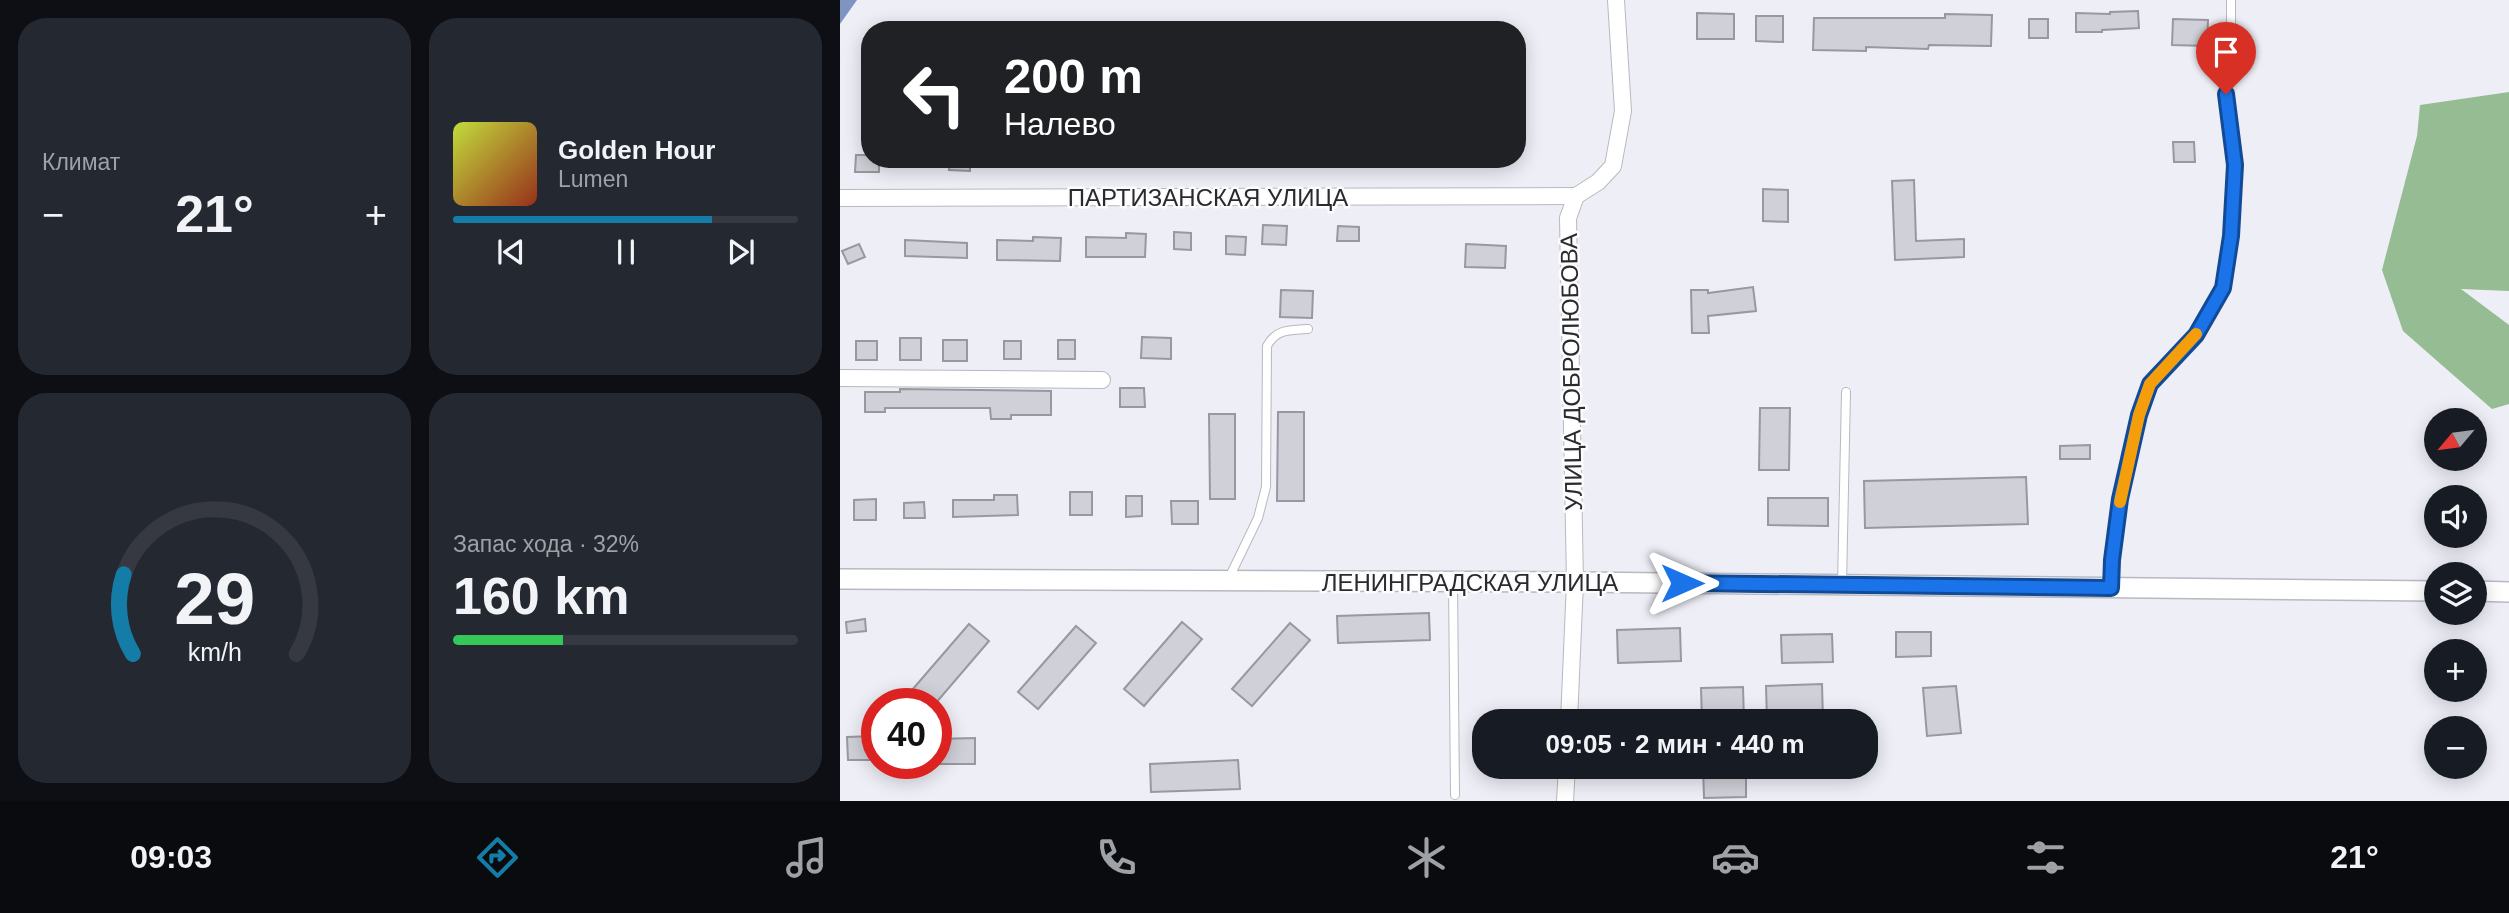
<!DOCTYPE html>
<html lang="ru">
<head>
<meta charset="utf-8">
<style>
  body { margin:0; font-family:Arial,sans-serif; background:#242831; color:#f1f3f6; height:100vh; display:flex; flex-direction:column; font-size:26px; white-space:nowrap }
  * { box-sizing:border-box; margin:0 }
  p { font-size:23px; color:#9ea1a6 }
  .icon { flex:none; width:38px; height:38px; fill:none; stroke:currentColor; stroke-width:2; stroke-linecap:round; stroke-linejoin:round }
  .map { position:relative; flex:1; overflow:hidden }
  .details { display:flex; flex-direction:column; gap:18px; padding:18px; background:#0d0f14; width:840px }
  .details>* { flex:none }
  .guide { position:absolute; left:21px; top:21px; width:665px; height:147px; border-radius:28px; box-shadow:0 4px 18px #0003; background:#202124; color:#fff; overflow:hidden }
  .needle { width:46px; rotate:241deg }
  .tools { position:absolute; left:1584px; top:408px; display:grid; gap:14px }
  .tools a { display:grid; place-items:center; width:63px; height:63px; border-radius:50%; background:#171b24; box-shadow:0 4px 18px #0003; font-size:35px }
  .speed { position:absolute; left:21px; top:688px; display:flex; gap:14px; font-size:35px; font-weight:700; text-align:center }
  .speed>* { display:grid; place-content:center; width:91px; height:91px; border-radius:50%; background:#171b24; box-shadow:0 4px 18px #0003; line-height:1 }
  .speed .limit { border:10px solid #d22; background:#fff; color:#111 }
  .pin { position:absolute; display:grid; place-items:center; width:60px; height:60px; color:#fff; margin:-72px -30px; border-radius:50% 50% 50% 0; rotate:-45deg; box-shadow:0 0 7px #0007 }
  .pin .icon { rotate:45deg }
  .me { position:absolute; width:77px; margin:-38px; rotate:90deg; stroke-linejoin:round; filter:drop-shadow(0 0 5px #0008) }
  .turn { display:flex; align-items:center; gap:24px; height:147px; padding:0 28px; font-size:32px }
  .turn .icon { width:91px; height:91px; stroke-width:2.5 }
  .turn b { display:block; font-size:49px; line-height:60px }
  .big { font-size:52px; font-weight:600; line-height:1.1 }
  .details .card { flex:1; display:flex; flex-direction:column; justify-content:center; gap:10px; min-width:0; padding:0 24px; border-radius:28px; background:#242831 }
  .details .dial { align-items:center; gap:0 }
  .dial svg { height:182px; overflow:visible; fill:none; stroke:#363941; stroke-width:7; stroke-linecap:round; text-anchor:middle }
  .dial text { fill:#f1f3f6; stroke:none }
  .song { display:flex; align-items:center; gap:21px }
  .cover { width:84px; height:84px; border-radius:10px; background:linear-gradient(135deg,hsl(70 70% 55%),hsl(10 70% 35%)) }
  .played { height:7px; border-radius:4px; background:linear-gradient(90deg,#137da7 75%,#363941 75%) }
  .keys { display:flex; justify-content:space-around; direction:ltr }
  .heat { display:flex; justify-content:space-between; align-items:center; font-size:38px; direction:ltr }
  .charge { height:10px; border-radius:5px; background:linear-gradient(90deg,#34c759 32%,#363941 0) }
  .details .tiles { flex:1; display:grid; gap:18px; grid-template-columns:repeat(2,1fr) }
  .trip { position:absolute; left:632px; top:709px; width:406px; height:70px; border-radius:28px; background:#171b24; box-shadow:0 4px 18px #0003; font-weight:600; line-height:70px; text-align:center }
  .tabs { display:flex; height:112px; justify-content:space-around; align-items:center; background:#090b0e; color:#9ea1a6 }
  .tabs .icon { width:49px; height:49px }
  .tabs .active { color:#137da7 }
  .tabs b { font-size:32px; color:#f1f3f6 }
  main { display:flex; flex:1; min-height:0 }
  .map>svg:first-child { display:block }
  .forest { fill:#95bc93 }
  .water { fill:#7e94c1 }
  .building { fill:#d0d0d8; stroke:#9998a0; stroke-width:2 }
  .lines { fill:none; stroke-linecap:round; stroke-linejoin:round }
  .service-casing { stroke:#b8b8c0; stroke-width:10 }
  .minor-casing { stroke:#b8b8c0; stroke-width:18 }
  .tertiary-casing { stroke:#b8b8c0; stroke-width:22 }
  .service { stroke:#fff; stroke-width:8 }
  .minor { stroke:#fff; stroke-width:16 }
  .tertiary { stroke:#fff; stroke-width:19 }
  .route-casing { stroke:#114b97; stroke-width:18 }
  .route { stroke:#1a73e8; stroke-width:12 }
  .slow { stroke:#f59e0b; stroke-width:12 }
  .labels { text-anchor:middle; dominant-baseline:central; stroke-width:5; stroke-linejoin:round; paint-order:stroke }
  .street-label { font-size:24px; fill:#2a2a2d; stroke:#fcfcfe }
</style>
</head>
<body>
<main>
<section class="details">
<div class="tiles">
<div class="card"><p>Климат</p>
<div class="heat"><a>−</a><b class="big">21°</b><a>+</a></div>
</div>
<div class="card">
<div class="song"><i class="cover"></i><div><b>Golden Hour</b><p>Lumen</p></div></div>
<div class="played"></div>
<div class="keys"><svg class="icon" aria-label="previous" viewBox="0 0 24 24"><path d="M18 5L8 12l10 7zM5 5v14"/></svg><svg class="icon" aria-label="pause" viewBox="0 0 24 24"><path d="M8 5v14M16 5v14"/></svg><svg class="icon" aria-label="next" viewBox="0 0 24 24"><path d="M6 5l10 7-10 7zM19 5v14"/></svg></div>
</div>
<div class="card dial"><svg viewBox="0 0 100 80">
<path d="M14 69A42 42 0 1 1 86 69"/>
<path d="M14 69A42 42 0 0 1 10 34" stroke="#137da7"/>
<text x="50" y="56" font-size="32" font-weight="700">29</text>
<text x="50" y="72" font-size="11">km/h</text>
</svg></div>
<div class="card"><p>Запас хода · 32%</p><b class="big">160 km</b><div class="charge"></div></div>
</div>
</section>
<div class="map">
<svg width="1669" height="801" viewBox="0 0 1669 801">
  <rect width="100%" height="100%" fill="#eeeef7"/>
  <path class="forest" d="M1669,92V291L1621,289L1669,325V404L1652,409L1563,331L1542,270L1577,136L1580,105Z"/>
  <path class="water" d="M0,0H17L0,24Z"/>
  <g class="building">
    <path d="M1298,11L1299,28L1262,30V32H1236V13L1270,14V12Z"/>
    <path d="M857,13L894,14V39H857Z"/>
    <path d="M1105,14L1152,15L1151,46L1089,45L1088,49L1026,47V51L973,50L974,18H1105Z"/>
    <path d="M916,16H943V42L916,41Z"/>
    <rect x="1189" y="19" width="19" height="19"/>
    <path d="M1333,19L1368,20L1367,46L1332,45Z"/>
    <path d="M1333,142H1354L1355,162H1334Z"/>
    <path d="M16,155H30V159H39V172H15Z"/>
    <path d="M110,159H130V171L109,170Z"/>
    <path d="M1074,180L1076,241L1124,239V257L1055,260L1052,181Z"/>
    <path d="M923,189L948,190V222L923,221Z"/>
    <path d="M423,225L447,226L446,245L422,244Z"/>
    <path d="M498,226L519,227V241H497Z"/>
    <path d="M334,232L351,233V250L334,249Z"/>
    <path d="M286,233L306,234L305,257H246V237L286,238Z"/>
    <path d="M386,236L406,237L405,255L386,254Z"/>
    <path d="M193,237L221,238L220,261L157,260V240L193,241Z"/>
    <path d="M65,240L127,243V258L65,256Z"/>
    <path d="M19,244L25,257L8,264L2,251Z"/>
    <path d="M626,244L666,246L665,268L625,267Z"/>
    <path d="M913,287L916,311L868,316L869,333H852L851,290H868V293Z"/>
    <path d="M441,290L473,291L472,318L440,317Z"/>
    <path d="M302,337L331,338V359L301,358Z"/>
    <rect x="60" y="338" width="21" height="22"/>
    <rect x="103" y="340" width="24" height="21"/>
    <rect x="218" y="340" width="17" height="19"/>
    <rect x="16" y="341" width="21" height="19"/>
    <rect x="164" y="341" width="17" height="18"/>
    <path d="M280,388H304L305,407H280Z"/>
    <path d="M60,389L211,391V415H171V419H151L150,408H45V412H25V392H60Z"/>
    <path d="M920,408H950L949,470H919Z"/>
    <path d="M438,412H464V501H437Z"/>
    <path d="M369,414H395V499H370Z"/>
    <path d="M1250,445V459H1220V446Z"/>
    <path d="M1186,477L1188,524L1025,528L1024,481Z"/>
    <rect x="230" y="492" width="22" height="23"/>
    <path d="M154,495H177L178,515L113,517V500H154Z"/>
    <path d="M286,496H302V516L286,517Z"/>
    <path d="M928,498H988V526L928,525Z"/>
    <path d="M36,499V520H14V500Z"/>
    <path d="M331,501H358V524H332Z"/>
    <path d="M84,502L85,518H64V503Z"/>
    <path d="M589,613L590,640L498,643L497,616Z"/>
    <path d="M25,619L26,631L7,633L6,622Z"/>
    <path d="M342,622L362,639L304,706L284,689Z"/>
    <path d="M450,623L470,640L412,706L392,689Z"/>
    <path d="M129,624L149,641L95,704H87L72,690Z"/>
    <path d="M236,626L256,643L198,709L178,692Z"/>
    <path d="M840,628L841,661L778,663L777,630Z"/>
    <path d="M1056,632H1091V656L1056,657Z"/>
    <path d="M992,634L993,662L942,663L941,635Z"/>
    <path d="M982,684L983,721H927L926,686Z"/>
    <path d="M1116,686L1121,733L1087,736L1083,688Z"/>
    <path d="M903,687L904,721H862L861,688Z"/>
    <path d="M34,736V760H8L7,737Z"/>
    <path d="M135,738V764H96V739Z"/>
    <path d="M398,760L400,789L311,792L310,764Z"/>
    <path d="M863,766H906V797L864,798Z"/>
  </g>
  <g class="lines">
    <g class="service-casing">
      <g id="service">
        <path d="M389,578L418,518L426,487L427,346C436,329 450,330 468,329"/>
        <path d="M613,581L615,795"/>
        <path d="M1002,585L1006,392"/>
        <path d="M1271,588L1272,560L1280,499L1299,415L1310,384L1356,335L1383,288L1391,236L1395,165L1386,94L1391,36V0"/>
      </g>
    </g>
    <g class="minor-casing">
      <g id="minor">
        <path d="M0,198L736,196"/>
        <path d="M0,378L262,380"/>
        <path d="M729,721L735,582L728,218L736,196L758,182L773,166L783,111L776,0"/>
        <path d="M725,801L727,766"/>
      </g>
    </g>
    <g class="tertiary-casing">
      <g id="tertiary">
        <path d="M0,579L735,582L1596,591"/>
        <path d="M1634,591L1669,592"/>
      </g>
    </g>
    <use href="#service" class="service"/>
    <use href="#minor" class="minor"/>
    <use href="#tertiary" class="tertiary"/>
  </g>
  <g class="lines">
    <g class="route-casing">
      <path id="route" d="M842,583L1271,588L1272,560L1280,499L1299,415L1310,384L1356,335L1383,288L1391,236L1395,165L1386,94"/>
    </g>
    <use href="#route" class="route"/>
    <path class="slow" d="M1280,502L1299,415L1310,384L1356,334"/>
  </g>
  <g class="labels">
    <g class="street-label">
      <text x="368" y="197">ПАРТИЗАНСКАЯ УЛИЦА</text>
      <text transform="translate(731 372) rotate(-91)">УЛИЦА ДОБРОЛЮБОВА</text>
      <text x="630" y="582">ЛЕНИНГРАДСКАЯ УЛИЦА</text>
    </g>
  </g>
</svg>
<div class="tools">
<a><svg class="needle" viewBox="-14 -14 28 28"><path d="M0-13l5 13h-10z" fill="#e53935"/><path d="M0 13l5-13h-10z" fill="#9ea1a6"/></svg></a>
<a><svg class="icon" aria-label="sound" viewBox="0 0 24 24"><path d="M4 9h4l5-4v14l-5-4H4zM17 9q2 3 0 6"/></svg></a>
<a><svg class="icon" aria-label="layers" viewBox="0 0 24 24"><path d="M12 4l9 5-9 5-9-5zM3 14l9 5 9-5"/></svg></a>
<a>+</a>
<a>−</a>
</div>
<div class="speed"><div class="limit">40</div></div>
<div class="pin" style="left:1386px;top:94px;background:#d93025"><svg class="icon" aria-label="arrive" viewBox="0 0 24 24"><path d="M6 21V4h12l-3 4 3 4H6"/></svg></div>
<svg class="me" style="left:842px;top:583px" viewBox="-20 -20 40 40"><path d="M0-17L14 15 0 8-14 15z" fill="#1a73e8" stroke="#fff" stroke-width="4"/></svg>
<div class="trip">09:05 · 2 мин · 440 m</div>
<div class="guide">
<div class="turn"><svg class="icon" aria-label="left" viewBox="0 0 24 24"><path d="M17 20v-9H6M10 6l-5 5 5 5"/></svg><div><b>200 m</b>Налево</div></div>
</div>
</div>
</main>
<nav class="tabs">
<b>09:03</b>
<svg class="icon active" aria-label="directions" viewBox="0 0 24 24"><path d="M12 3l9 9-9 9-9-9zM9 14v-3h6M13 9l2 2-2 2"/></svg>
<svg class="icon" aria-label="music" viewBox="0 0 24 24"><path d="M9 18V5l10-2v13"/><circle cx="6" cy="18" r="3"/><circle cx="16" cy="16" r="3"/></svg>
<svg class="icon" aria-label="phone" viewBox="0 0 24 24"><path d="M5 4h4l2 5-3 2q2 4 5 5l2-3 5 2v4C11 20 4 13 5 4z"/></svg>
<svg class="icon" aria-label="climate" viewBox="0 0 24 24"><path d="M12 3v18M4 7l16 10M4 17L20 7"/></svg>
<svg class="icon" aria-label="car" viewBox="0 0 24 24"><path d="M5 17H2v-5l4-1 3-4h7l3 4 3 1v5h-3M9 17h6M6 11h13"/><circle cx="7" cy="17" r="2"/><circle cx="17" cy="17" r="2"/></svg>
<svg class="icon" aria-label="filters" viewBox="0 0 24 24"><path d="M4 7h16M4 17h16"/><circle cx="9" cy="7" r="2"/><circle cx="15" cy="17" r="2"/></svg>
<b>21°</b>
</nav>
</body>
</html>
